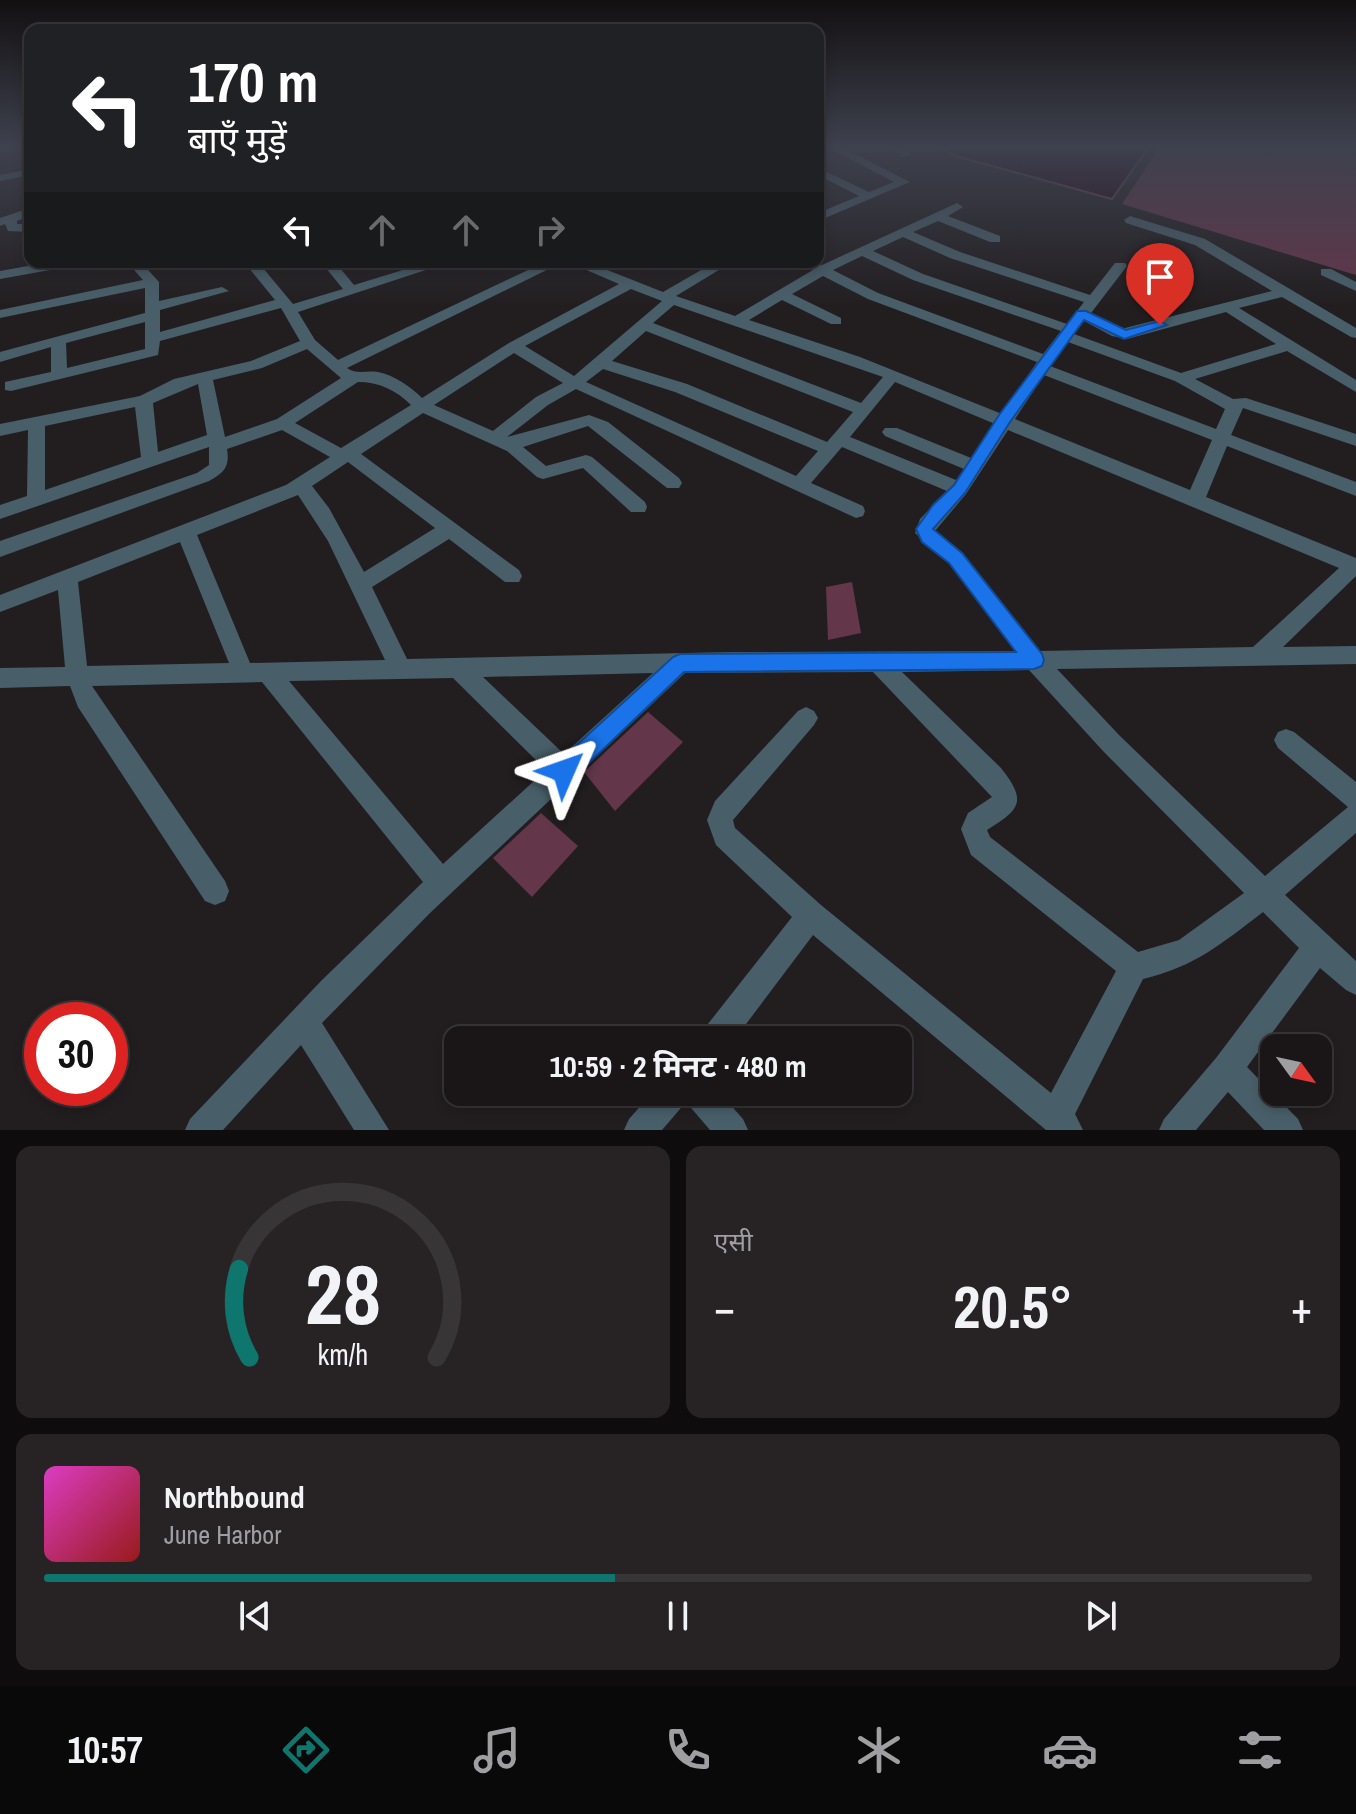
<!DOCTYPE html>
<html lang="hi">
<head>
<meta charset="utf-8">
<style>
  body { margin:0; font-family:"Archivo Narrow","Noto Sans Devanagari",sans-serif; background:#272325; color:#f1f3f6; height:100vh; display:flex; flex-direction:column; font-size:30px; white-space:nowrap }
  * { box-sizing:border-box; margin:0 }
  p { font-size:26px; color:#9f9fa2 }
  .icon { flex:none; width:44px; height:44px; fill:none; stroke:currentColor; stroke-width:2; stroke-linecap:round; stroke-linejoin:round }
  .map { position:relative; height:1130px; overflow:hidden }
  .drawer { display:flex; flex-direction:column; gap:16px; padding:16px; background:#0e0c0d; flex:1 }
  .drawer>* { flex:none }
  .top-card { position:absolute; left:24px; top:24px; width:800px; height:244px; border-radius:16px; box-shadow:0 4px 12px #0003,0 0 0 2px #383537; background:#202124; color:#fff; overflow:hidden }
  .needle { width:52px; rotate:123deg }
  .controls { position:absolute; left:1260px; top:1034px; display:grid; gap:16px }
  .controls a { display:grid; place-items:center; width:72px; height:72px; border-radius:16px; background:#1a1618; box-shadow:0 4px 12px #0003,0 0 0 2px #383537; font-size:40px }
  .speed { position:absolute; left:24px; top:1002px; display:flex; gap:16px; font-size:40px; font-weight:700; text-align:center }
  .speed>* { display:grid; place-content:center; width:104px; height:104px; border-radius:50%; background:#1a1618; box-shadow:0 4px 12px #0003,0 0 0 2px #383537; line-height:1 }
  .speed .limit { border:12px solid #d22; background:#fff; color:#111 }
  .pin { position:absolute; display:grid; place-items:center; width:68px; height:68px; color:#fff; margin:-82px -34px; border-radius:50% 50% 50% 0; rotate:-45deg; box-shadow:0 0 8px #0007 }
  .pin .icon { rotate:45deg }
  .me { position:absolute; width:88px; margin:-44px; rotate:47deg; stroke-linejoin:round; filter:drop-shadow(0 0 6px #0008) }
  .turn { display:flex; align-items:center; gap:28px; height:168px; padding:0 32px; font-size:36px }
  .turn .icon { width:104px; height:104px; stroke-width:2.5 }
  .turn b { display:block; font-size:56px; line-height:68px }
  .lanes { display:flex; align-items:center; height:76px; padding:0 32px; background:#0003; justify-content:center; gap:40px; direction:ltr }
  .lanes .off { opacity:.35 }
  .big { font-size:60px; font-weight:700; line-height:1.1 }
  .drawer .card { flex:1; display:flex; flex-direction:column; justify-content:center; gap:12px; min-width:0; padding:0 28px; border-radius:16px; background:#272325 }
  .drawer .dial { align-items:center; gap:0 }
  .dial svg { height:208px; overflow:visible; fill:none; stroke:#383537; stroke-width:7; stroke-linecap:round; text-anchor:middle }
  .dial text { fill:#f1f3f6; stroke:none }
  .song { display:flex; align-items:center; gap:24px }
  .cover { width:96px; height:96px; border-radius:12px; background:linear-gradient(135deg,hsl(310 70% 55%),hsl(0 70% 35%)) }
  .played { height:8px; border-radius:4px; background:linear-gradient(90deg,#0f766e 45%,#383537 45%) }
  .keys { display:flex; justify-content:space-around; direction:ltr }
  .heat { display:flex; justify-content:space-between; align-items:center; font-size:44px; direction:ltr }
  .drawer .tiles { flex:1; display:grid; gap:16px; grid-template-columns:1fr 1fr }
  .card:last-child { grid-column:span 2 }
  .trip { position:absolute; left:444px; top:1026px; width:468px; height:80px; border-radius:16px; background:#1a1618; box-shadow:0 4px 12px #0003,0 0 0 2px #383537; font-weight:700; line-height:80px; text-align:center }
  .tabs { display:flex; height:128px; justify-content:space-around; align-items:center; background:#0a090a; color:#9f9fa2 }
  .tabs .icon { width:56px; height:56px }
  .tabs .current { color:#0f766e }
  .tabs b { font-size:36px; color:#f1f3f6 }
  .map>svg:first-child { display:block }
  .water { fill:#230011; stroke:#5c424e; stroke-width:2 }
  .building { fill:#63364a }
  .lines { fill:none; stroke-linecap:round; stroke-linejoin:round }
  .minor { fill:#485f69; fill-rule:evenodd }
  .route { fill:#1a73e8; stroke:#114b97; stroke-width:2 }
</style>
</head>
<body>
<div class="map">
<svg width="1356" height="1130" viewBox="0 0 1356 1130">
  <rect width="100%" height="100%" fill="#221e20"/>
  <path class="water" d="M940,148H1148L1112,199L956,156Z"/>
  <g class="building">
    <path d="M1159,148H1356V275L1122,204Z"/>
    <path d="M852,582L861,633L828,640L826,587Z"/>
    <path d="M648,712L683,742L615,811L584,772Z"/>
    <path d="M541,813L578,846L532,897L493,858Z"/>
  </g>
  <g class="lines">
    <g class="minor">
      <path d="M829,148H843L910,182L818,221V213L859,196L818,175V168L869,192L894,182Z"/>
      <path d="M890,148H903L911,155L902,157Z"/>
      <path d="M30,169V175L0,181V175Z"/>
      <path d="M957,203L963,207L948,216L1000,236V242H990L938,221L913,232L960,252L1090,295L1115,263H1125L1127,266L1091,313L1121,329L1272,291L1195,245L1126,223L1124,220L1130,216L1205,239L1356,328V338L1351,337L1282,297L1239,308L1356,380V392L1287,351L1195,379L1233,399L1246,398L1356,434V446L1243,408L1231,435L1356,482V496L1227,446L1206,497L1356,558V576L1283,647L1356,646V664L1057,669L1119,735L1265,876L1348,807L1278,748L1274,740L1278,732L1286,729L1294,732L1356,782V833L1285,895L1356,961V995L1346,990L1320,968L1247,1067L1298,1119L1303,1130H1264L1228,1092L1196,1130H1159L1164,1119L1216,1058L1299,948L1263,912C1221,944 1196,966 1143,979L1075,1114L1083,1130H1046L813,935L734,1040H700L704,1029L792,917L716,845L707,820L715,801L798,711L806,707L814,711L818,718L814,725L733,820L735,828L821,905L1051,1093L1116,971L971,855L961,829L968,813L992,797L873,672L685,673L430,913L322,1023L389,1130H354L301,1045L223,1130H185L190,1119L321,981L423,882L262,682L92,686L225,881L229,891L225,901L215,905L205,901L78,707L70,686L0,688V668L65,667L58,590L0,612V595L286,485L330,457L282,430L227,449C230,467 224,473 209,481L0,557V541L197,473L209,465V447L0,519V505L27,496L28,430L0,436V424L140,396L174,379L251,361L300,341L281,308L160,341L158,355L11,391L5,390V382L51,372V347L0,362V352L145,313V288L0,318V310L143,280L127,262H141L159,282V301L222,287L229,291L160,310V332L275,300L244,262H258L293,304L343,289L321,262H335L354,285L429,262H450L298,312L315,340L338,360L545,262H563L347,368C357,375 367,370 378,372C394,375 411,387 422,398L509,343L619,284L568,262H587L663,292L715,262H732L676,296L735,316L813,270L800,262L822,265ZM903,237L950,258L1084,302L1067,324L923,274L873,251ZM862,256L913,280L1061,331L1043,354L878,293L833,270ZM823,276L868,299L1037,362L1002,414L860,357L749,320L782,300L831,324H841V318L792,294ZM631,289L662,301L574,376L525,346ZM674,305L883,377L861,403L653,323ZM1226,312L1276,344L1181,373L1074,334L1084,321L1112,336L1127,339ZM145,322V349L67,368L66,343ZM646,331L853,412L827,442L687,384L612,361ZM1068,342L1175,381L1225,409L1216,429L1050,366ZM307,349L341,378L277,419L225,437L213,380L262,368ZM514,353L563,383L536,397L493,431L434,405ZM603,369L675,392L818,451L796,476L586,382ZM1044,375L1212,440L1190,490L1015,419ZM358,382C379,382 396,390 411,405L341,448L295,423ZM895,382L995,424L971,458L897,428H885L882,432L885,436L964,469L956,480L850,437ZM198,384L207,435L158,452L153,403ZM576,389L856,518L863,516L865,511L863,506L811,483L842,447L947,491L920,519L915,533L949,563L1015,651L734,652L407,659L372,587L449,539L505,582H519L522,576L519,570L361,454L423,413L507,451L537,477L543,479L583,468L631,512H645L647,507L645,502L592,457L586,455L546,466L523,447L588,426L667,488H679L682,483L679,478L608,422L589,415L507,437L548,405ZM135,407L141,457L45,490V426ZM1008,430L1339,568L1253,647L1040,651L963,553L935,531L966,494ZM348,462L435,528L364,572L329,508L312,486ZM298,495L328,541L385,660L250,663L197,535ZM180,542L229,663L87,666L78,582ZM1029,670L1103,751L1244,893L1179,940L1138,952L990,837L987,830C1021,809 1027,801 1001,768L902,672ZM653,673L564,754L483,677ZM453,678L546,770L443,864L289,681Z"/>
      <path d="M30,208V216L17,221V224H30V232L8,231L5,224L0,226V218Z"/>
      <path d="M50,262H79L72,266L0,279V271Z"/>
      <path d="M1321,269H1331L1356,282V291L1321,275Z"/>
      <path d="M653,1092H719L743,1119L748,1130H710L686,1102L662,1130H624L629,1119Z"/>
    </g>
  </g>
  <linearGradient id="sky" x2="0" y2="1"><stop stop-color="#131012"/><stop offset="0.48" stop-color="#3e414e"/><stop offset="1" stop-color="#3e414e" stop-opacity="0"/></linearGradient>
  <rect width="1356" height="306" fill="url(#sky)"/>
  <path class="route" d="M1077,311H1086L1126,330L1160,321L1167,325L1124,339L1084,320L1010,422L965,493L933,529L962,553L1042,654L1044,660L1042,666L1034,669L684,672L572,779L564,782L556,779L553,771L556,764L673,657L680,654L1016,652L949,563L922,542L916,529L933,505L954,485L999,415Z"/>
</svg>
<div class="controls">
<a><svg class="needle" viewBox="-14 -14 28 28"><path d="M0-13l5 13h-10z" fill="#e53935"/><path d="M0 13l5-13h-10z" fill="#9f9fa2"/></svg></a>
</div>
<div class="speed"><div class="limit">30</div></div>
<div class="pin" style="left:1160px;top:325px;background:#d93025"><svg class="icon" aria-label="arrive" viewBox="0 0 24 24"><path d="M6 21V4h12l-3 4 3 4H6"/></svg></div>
<svg class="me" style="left:564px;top:771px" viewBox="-20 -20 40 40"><path d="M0-17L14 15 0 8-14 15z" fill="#1a73e8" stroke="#fff" stroke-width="4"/></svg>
<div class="trip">10:59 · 2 मिनट · 480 m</div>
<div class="top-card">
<div class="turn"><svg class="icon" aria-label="left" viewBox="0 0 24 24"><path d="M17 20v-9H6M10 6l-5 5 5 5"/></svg><div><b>170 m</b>बाएँ मुड़ें</div></div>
<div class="lanes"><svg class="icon" aria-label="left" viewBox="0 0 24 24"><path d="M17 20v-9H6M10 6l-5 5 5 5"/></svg><svg class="icon off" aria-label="ahead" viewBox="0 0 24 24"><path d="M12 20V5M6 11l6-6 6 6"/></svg><svg class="icon off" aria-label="ahead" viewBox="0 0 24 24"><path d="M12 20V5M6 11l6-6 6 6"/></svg><svg class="icon off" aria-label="right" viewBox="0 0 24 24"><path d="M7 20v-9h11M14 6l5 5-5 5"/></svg></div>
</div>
</div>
<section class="drawer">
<div class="tiles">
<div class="card dial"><svg viewBox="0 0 100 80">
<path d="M14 69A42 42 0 1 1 86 69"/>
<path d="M14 69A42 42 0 0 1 10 35" stroke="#0f766e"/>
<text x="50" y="56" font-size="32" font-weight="700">28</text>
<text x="50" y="72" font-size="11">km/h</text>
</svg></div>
<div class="card"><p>एसी</p>
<div class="heat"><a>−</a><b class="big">20.5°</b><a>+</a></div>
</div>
<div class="card">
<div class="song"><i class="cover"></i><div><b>Northbound</b><p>June Harbor</p></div></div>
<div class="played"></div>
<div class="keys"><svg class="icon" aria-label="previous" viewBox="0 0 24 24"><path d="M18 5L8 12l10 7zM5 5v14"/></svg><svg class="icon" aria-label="pause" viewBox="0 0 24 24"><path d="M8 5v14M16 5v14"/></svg><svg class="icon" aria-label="next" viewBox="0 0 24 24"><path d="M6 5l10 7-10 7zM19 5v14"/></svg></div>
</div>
</div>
</section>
<nav class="tabs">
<b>10:57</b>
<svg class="icon current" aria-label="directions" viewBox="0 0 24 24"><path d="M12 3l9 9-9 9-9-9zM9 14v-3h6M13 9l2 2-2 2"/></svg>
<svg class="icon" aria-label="music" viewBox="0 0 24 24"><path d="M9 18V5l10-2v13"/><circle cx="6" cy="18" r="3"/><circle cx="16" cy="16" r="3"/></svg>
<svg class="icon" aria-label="phone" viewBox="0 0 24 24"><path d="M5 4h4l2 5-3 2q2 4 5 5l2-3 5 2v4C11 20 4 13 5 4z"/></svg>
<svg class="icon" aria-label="climate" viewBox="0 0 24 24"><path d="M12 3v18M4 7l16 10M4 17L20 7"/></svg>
<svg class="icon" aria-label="car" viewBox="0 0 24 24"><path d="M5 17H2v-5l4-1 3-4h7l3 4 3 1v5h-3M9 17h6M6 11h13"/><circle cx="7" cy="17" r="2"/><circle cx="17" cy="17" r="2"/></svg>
<svg class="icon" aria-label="filters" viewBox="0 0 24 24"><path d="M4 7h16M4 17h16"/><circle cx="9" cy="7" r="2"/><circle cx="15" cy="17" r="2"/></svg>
</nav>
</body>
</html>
